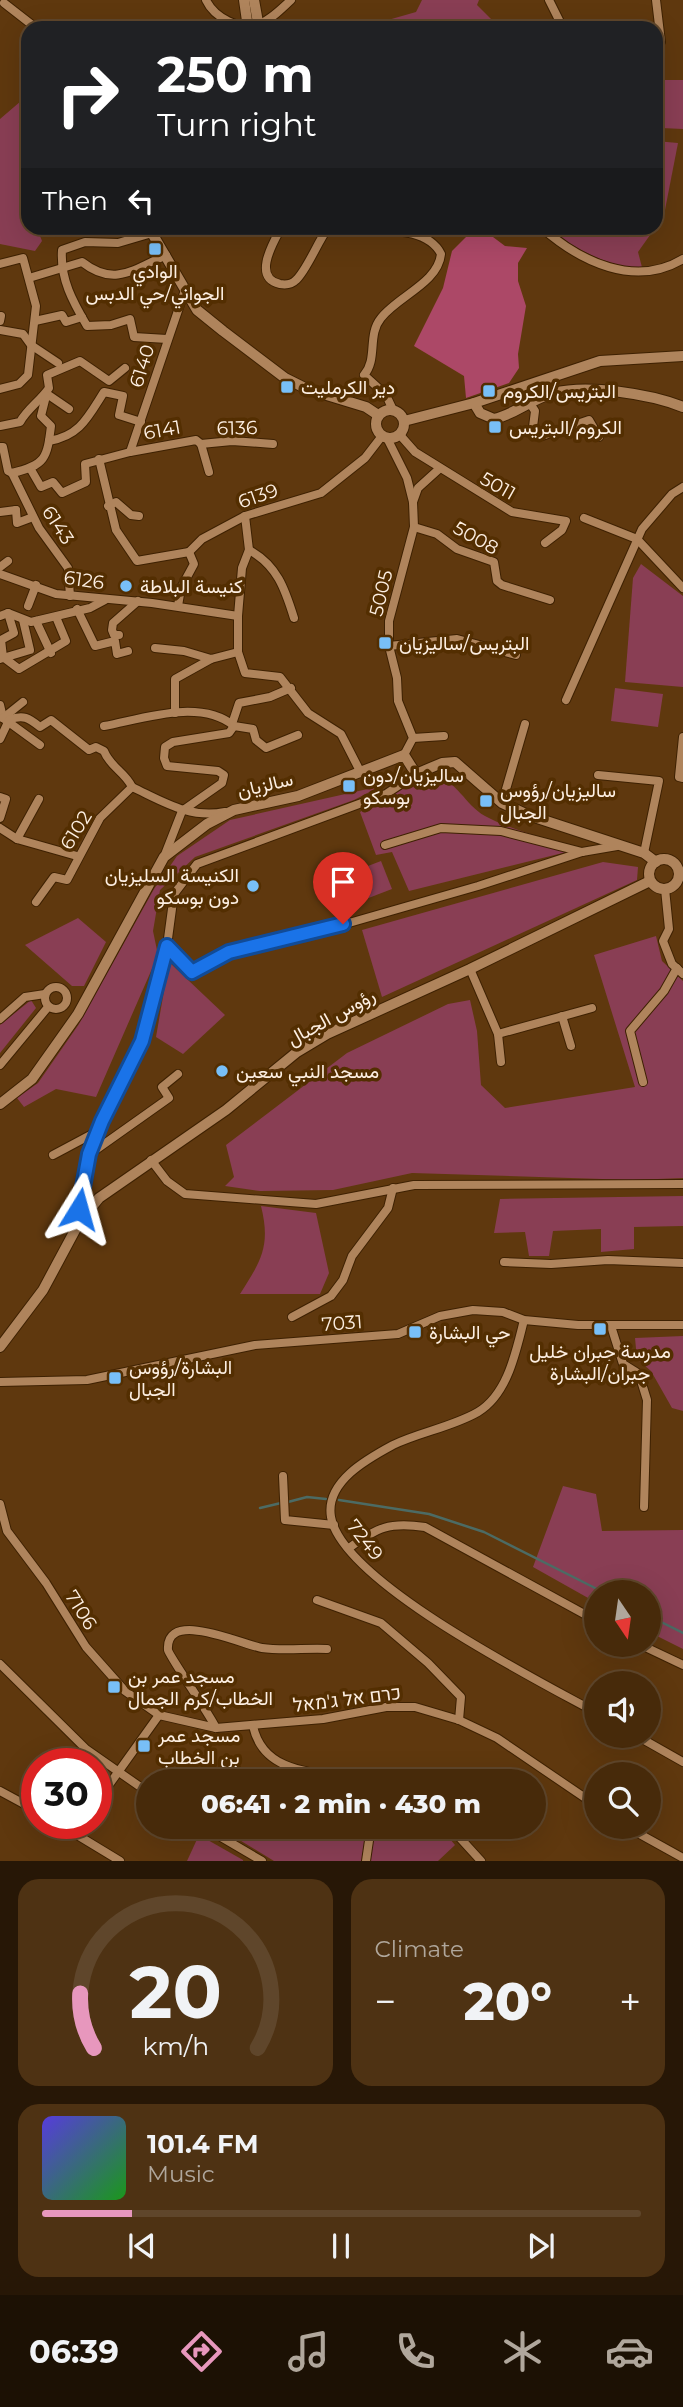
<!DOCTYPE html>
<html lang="en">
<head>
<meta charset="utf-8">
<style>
  body { margin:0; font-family:Montserrat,Vazirmatn,Heebo,sans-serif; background:#4e3213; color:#f1f3f6; height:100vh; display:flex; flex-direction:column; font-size:26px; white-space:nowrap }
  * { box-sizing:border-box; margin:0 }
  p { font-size:23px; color:#b0a79c }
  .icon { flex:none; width:38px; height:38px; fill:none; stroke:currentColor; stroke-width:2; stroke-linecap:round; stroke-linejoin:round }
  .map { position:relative; height:1861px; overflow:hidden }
  .panel { display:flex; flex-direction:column; gap:18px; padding:18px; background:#271706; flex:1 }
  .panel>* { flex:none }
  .hud { position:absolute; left:21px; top:21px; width:642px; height:214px; border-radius:21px; box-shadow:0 7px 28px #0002,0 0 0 2px #5f462b; background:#202124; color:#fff; overflow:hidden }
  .needle { width:46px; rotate:167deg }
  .fabs { position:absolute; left:584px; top:1580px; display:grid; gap:14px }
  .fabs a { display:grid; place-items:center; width:77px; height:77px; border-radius:50%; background:#472a0a; box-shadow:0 7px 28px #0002,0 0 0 2px #5f462b; font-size:35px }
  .speed { position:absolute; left:21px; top:1748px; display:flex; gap:14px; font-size:35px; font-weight:700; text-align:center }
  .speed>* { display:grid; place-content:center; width:91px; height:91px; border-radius:50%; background:#472a0a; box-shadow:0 7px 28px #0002,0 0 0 2px #5f462b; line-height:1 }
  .speed .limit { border:10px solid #d22; background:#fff; color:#111 }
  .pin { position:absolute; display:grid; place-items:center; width:60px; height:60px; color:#fff; margin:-72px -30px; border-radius:50% 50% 50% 0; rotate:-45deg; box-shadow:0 0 7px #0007 }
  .pin .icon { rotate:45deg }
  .me { position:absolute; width:77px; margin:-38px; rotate:8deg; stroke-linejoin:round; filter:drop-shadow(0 0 5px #0008) }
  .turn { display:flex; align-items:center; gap:24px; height:147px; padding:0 21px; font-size:32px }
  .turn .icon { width:91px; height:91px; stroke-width:2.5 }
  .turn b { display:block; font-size:49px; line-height:60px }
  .then { display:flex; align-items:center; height:66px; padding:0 21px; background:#0003; gap:14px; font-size:26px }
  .big { font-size:52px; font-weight:800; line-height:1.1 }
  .panel .card { flex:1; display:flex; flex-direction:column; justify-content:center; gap:10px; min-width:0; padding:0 24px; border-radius:21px; background:#4e3213 }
  .panel .dial { align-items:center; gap:0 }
  .dial svg { height:182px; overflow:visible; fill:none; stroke:#5f462b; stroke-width:7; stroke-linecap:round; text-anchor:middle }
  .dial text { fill:#f1f3f6; stroke:none }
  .song { display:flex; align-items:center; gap:21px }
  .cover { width:84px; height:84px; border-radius:10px; background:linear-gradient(135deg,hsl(250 70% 55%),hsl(120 70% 35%)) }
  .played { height:7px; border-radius:4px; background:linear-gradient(90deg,#e797bd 15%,#5f462b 15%) }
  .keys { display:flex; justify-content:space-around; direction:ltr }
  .heat { display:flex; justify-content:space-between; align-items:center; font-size:38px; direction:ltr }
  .panel .tiles { flex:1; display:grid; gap:18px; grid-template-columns:1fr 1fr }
  .card:last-child { grid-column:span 2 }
  .trip { position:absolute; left:136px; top:1769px; width:410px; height:70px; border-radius:35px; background:#472a0a; box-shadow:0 7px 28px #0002,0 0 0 2px #5f462b; font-weight:800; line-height:70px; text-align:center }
  .dock { display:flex; height:112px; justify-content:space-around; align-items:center; background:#1c1104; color:#b0a79c }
  .dock .icon { width:49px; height:49px }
  .dock .on { color:#e797bd }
  .dock b { font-size:32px; color:#f1f3f6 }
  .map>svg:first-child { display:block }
  .green { fill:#893e54 }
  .forest { fill:#ac4867 }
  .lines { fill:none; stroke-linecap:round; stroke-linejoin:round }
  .stream { stroke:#4c6b64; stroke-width:2.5 }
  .minor-casing { stroke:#3e2102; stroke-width:10 }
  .tertiary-casing { stroke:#3e2102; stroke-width:12 }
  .minor { stroke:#af845c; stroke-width:8 }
  .tertiary { stroke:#af845c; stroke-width:10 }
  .route-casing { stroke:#114b97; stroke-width:18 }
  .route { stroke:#1a73e8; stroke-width:12 }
  .poi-dot { fill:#78bff7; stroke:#532e01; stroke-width:2.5 }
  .labels { text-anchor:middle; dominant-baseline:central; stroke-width:7; stroke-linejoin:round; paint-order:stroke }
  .poi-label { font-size:19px; fill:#fdefe2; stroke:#532e01; text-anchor:start }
  .street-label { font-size:19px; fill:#fdefe2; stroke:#532e01 }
</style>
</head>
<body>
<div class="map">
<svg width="683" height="1861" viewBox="0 0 683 1861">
  <rect width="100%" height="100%" fill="#5f380e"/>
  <g class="green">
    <path d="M422,0H479L477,5L500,28H360L416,12Z"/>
    <path d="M662,80H683V129L661,128Z"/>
    <path d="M28,95V228H37L42,241L35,251L0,244V119Z"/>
    <path d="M656,141L678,143L664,215L656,226Z"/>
    <path d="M551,228H655L638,252L643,271C610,265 574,251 551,228Z"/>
    <path d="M641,564L683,596V687L625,682L633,578Z"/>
    <path d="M615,688L663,694L658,727L611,721Z"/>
    <path d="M434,776C458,781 464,804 485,816C513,831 549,839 579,849L409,891L392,852L376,855L360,812L421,779Z"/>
    <path d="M381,786L354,800L195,857L160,890L153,931L158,955L96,1097L56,1089L24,1107L17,1098L38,1083L79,1024L154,889L177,856L230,820Z"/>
    <path d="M381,861L392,889L345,907L334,879Z"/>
    <path d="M603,862L638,867L637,880L382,997L362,930Z"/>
    <path d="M78,918L106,942L84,986H72L25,945Z"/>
    <path d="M656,936L662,961L683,981V1178L633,1180L412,1173L333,1190L260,1191L225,1186L234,1177L226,1145L347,1053L448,1004L470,1000L477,1031L481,1085L505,1108L635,1087L594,955Z"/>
    <path d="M169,962L225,1015L183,1054L156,1037Z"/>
    <path d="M31,1000L36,1008L0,1053V1025Z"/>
    <path d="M683,1196V1226L634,1227V1249L601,1252V1229L553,1231L549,1256H529L525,1232L494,1233L500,1199Z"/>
    <path d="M261,1206L316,1213L329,1273L320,1294H240C261,1261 271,1246 261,1206Z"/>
    <path d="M683,1336V1411L672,1408L651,1371L637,1359L635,1338Z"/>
    <path d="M563,1486L596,1494L602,1531L683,1530V1649L649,1632V1592H597V1603L533,1567Z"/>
    <path d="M218,1827H306L325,1837L333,1827H440L455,1845L438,1861H274Z"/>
    <path d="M199,1835L243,1860V1861H187Z"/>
  </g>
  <path class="forest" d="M475,228H481L505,246L527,248L518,263V281L526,306L518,354L519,368L509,383L466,398L464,376L414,346L443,288L452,251Z"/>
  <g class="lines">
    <g class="stream">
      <path d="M339,1500L429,1514L484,1532L603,1592"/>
      <path d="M288,1502L307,1497L326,1499"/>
      <path d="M260,1508L281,1503"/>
      <path d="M649,1616L683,1633"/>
    </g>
    <g class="minor-casing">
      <g id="minor">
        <path d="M206,0C214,17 239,31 259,24C271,20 282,8 291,0"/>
        <path d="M549,0L563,28"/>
        <path d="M656,0L661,42"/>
        <path d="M4,3L36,28"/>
        <path d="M281,228C273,243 252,278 280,284C286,285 291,285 296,280C307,270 318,241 328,228"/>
        <path d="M355,228C381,231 427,226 441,254C438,283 398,296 381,318C367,335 378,359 364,375L386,395L393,410"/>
        <path d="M500,228L512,232"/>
        <path d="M542,228C581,262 635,288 683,259"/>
        <path d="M152,233L118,243L85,242L62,250C60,279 73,302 87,326L111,325L130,319L134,337L167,339"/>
        <path d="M0,264L23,258L36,306L28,375L19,384L0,389"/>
        <path d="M29,278L82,262C114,287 133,270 166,255"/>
        <path d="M0,321L1,316"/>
        <path d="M35,321L62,315L66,322L82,317"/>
        <path d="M0,330L23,334L31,345L58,363"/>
        <path d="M47,394L69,409"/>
        <path d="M529,402L535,411L533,427L542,436L589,420L599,437"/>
        <path d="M0,426L20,422C27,409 40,401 49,388L47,375L80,361L109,381L125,368"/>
        <path d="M400,435L415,452L512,512L566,521L562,530L545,543"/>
        <path d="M387,438L407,478L413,502L414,527L389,621V646L397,678L398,701L413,738L404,755"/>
        <path d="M49,441C80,436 88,417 104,392L123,396L119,415L141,422"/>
        <path d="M201,444L232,441L273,444"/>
        <path d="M0,447H3L8,471L12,473C46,465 47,458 51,426L41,416L46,396"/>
        <path d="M130,452L185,290"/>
        <path d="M99,459L116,530L137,561L189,552"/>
        <path d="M30,468L41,487L53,482L62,493L86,482L85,464L130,452L196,440L201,444L209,472"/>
        <path d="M12,473L39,528L68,568L70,596"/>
        <path d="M413,502L418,488L439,469"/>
        <path d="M108,506L116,502L131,515L139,516"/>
        <path d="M16,510L17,523L33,517"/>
        <path d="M0,512L16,510"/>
        <path d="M245,516L249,550L242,568L238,616V652L245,673L280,677L308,713L341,734L361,773"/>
        <path d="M584,518L637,539L683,588"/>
        <path d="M414,527L437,534L457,549L494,562L497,581L502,585L550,600"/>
        <path d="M249,550C277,565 285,589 294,618"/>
        <path d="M189,552L202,539L245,516L321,493L365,458L382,436"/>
        <path d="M0,567L8,561"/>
        <path d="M0,574L56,594L152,603L238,616"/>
        <path d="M28,606L36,585"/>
        <path d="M178,606L181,588L194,564L189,552"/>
        <path d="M77,609L95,646L115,641L117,654L128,651"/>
        <path d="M0,616L8,613L31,622L90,608L105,600"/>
        <path d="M36,621L51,653"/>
        <path d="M119,635H114L112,630L113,623L138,601"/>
        <path d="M389,646L457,639L516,655"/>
        <path d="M155,648L184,651L211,659L238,652"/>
        <path d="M3,657L19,669L66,641L56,617"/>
        <path d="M3,657L1,640L14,633L8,613"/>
        <path d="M0,659L30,650L23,620"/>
        <path d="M566,700L642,529L672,494L683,487"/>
        <path d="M0,705L3,718"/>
        <path d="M175,713V679L211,659"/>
        <path d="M3,718L40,745"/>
        <path d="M3,718L23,702"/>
        <path d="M232,724L239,703L270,697L291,688"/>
        <path d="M104,726C142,719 200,698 234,726L229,733L173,742L165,747L164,758L167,766L218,771L224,775L222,783L182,811L164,857"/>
        <path d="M234,726L253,729L256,740L266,748L298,735"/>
        <path d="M683,737L679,777L683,778"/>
        <path d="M413,738L444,736"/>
        <path d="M0,739L9,720C23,714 29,718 40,727L51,720L89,750L96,747L104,751C110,767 125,772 132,787"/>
        <path d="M416,774L386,794L197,864L174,894L167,946L192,972L229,952L321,931L478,886L582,852L617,846"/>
        <path d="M598,775L659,781L644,853"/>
        <path d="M132,787C164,802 190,819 225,812"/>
        <path d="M0,797L6,799L0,818"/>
        <path d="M502,803L525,724"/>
        <path d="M0,828L17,839L77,856"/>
        <path d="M17,839L39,799"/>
        <path d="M385,845L441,828L501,831L582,852"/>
        <path d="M665,889L669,929L663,941L672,964L683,974"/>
        <path d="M36,902L54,877L67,880L100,818L132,787"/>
        <path d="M470,969L498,1034L501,1062"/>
        <circle cx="56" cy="998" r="11"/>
        <path d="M562,1016L571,1046"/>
        <path d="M0,1019L25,997L45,994"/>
        <path d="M498,1034L592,1008"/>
        <path d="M0,1065L48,1007"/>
        <path d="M643,1082L630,1031L664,991L677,968"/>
        <path d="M90,1154L169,1098L162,1087L178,1074"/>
        <path d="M53,1155L98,1131"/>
        <path d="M151,1160L167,1181L185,1194L316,1204L414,1185L683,1184"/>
        <path d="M80,1221C74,1150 120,1103 143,1040C153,1010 157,977 167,946"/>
        <path d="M504,1262L551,1264L608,1260L683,1263"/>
        <path d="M292,1317L331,1296L343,1280L352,1256L388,1208L393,1188"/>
        <path d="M524,1320C516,1351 508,1394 478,1412C452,1427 420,1432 393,1445C367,1459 325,1482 331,1517C342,1582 539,1681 597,1713"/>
        <path d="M611,1326L623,1364L639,1374L647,1400L644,1507"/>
        <path d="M0,1382L87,1380L255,1345L398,1334L440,1316L473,1310L503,1312L524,1320L578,1325H683"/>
        <path d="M283,1476L285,1520L334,1525"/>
        <path d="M0,1504L7,1531L46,1583L86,1647L125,1691L159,1715L216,1728L323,1719L386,1707H415L459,1720L497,1738L597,1806"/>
        <path d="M349,1548C378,1527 389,1522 425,1527L597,1621"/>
        <path d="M317,1600L381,1623L428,1663L461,1697L459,1720"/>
        <path d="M641,1645L683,1665"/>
        <path d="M0,1664L86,1749L149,1793"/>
        <path d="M253,1726C265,1782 332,1770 376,1782"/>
        <path d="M216,1728C209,1713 169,1656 168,1650C165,1608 243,1645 262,1648C282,1651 306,1648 327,1649"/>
        <path d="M637,1736L683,1762"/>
        <path d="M0,1791L37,1811"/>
        <path d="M96,1803L159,1715"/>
        <path d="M59,1824L120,1861"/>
        <path d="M204,1827L262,1861"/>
        <path d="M450,1827L481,1861"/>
        <path d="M627,1827L683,1858"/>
        <path d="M366,1861L371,1827"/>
      </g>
    </g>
    <g class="tertiary-casing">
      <g id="tertiary">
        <path d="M244,0L248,28"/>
        <path d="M254,0L259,28"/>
        <path d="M149,228L197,310L223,331L285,378L307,389L366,407L378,415"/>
        <path d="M474,403L480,413L494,419C516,414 532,398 554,393C587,384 651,394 683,407"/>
        <circle cx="390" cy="424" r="14"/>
        <path d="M404,421L474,403L600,361L683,356"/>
        <circle cx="664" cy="874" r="15"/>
        <path d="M0,1104L32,1079L78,1014L164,857L207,824L234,810L298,796L404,755L416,774L442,763L455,762L502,803L528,815L644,853L656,862"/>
        <path d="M0,1347L43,1290L80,1221L99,1198L226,1110L297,1052L327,1034L470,969L650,881"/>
      </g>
    </g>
    <use href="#minor" class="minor"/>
    <use href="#tertiary" class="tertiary"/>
  </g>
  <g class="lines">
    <g class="route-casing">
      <path id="route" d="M79,1209L89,1154L102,1121L142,1041L167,946L192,972L229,952L343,924"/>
    </g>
    <use href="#route" class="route"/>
  </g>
  <g class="poi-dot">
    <rect x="148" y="242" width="14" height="14" rx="3.5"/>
    <rect x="280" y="380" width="14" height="14" rx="3.5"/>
    <rect x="482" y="384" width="14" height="14" rx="3.5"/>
    <rect x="488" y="420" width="14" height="14" rx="3.5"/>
    <circle cx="126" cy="586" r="7"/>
    <rect x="378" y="636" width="14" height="14" rx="3.5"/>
    <rect x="342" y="779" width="14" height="14" rx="3.5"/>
    <rect x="479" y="794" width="14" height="14" rx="3.5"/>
    <circle cx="253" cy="886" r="7"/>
    <circle cx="222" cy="1071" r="7"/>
    <rect x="593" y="1322" width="14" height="14" rx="3.5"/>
    <rect x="408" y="1325" width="14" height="14" rx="3.5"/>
    <rect x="108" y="1371" width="14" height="14" rx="3.5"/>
    <rect x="107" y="1680" width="14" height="14" rx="3.5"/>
    <rect x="137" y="1739" width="14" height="14" rx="3.5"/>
  </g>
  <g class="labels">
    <g class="poi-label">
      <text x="155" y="271" text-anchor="middle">الوادي<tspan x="155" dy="22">الجواني/حي الدبس</tspan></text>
      <text x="301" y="387">دير الكرمليت</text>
      <text x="503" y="391">البتريس/الكروم</text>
      <text x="509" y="427">الكروم/البتريس</text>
      <text x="140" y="586">كنيسة البلاطة</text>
      <text x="399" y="643">البتريس/ساليزيان</text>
      <text x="363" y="775">ساليزيان/دون<tspan x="363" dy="22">بوسكو</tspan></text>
      <text x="500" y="790">ساليزيان/رؤوس<tspan x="500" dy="22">الجبال</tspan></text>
      <text x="239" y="875" text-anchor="end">الكنيسة السليزيان<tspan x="239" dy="22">دون بوسكو</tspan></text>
      <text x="236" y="1071">مسجد النبي سعين</text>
      <text x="429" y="1332">حي البشارة</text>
      <text x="600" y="1351" text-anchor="middle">مدرسة جبران خليل<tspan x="600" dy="22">جبران/البشارة</tspan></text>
      <text x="129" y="1367">البشارة/رؤوس<tspan x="129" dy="22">الجبال</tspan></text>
      <text x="128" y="1676">مسجد عمر بن<tspan x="128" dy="22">الخطاب/كرم الجمال</tspan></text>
      <text x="158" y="1735">مسجد عمر<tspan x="158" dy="22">بن الخطاب</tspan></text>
    </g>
    <g class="street-label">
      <text transform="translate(142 366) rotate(-73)">6140</text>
      <text transform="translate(237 428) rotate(-1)">6136</text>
      <text transform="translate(162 430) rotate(-10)">6141</text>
      <text transform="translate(498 486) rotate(29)">5011</text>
      <text transform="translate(258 496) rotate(-19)">6139</text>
      <text transform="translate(58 525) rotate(57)">6143</text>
      <text transform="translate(476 538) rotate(29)">5008</text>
      <text transform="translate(84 580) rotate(8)">6126</text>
      <text transform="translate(381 593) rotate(-77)">5005</text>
      <text transform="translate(265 785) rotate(-13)">سالزيان</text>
      <text transform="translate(76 830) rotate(-58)">6102</text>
      <text transform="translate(331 1017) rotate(-29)">رؤوس الجبال</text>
      <text transform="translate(342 1323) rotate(-4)">7031</text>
      <text transform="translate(365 1540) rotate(52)">7249</text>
      <text transform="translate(81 1610) rotate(58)">7106</text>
      <text transform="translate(347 1699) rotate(-7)">כרם אל ג'מאל</text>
    </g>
  </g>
</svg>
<div class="fabs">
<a><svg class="needle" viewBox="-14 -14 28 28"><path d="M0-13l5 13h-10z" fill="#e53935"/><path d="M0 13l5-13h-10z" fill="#b0a79c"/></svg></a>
<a><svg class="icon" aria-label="sound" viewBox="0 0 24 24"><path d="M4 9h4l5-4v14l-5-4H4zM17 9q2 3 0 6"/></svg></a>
<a><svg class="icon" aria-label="search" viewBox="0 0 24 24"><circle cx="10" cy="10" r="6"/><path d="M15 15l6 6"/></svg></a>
</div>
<div class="speed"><div class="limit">30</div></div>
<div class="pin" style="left:343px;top:924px;background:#d93025"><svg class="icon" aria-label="arrive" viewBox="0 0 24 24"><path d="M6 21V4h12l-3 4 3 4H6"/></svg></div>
<svg class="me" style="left:79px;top:1209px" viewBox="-20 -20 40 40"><path d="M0-17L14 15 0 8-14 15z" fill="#1a73e8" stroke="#fff" stroke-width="4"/></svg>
<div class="trip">06:41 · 2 min · 430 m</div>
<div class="hud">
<div class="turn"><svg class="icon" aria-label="right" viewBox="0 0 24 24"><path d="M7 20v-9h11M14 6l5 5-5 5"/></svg><div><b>250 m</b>Turn right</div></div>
<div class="then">Then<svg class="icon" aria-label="left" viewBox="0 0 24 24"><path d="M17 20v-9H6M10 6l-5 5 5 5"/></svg></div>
</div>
</div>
<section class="panel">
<div class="tiles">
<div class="card dial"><svg viewBox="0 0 100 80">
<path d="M14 69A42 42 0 1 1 86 69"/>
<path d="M14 69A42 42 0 0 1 8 45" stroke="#e797bd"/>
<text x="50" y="56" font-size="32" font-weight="700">20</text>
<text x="50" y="72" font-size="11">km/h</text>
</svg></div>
<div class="card"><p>Climate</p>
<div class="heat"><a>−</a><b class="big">20°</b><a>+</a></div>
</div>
<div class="card">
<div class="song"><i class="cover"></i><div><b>101.4 FM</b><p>Music</p></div></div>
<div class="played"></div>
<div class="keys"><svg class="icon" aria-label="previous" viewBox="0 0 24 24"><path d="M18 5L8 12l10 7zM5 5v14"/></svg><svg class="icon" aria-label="pause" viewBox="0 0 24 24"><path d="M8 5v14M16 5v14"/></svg><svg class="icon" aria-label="next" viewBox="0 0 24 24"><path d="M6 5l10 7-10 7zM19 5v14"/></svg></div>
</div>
</div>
</section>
<nav class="dock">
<b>06:39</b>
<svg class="icon on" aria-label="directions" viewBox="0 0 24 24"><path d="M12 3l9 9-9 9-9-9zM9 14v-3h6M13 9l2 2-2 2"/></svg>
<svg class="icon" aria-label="music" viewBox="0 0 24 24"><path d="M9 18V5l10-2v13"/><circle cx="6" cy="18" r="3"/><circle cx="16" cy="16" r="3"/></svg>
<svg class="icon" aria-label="phone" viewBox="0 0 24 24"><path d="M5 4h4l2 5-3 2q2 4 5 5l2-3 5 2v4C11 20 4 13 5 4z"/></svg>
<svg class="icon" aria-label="climate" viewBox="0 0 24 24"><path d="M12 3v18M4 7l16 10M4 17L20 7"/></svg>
<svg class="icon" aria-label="car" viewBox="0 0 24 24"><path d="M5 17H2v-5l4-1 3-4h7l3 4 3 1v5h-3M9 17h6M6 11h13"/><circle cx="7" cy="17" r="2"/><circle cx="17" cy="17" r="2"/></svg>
</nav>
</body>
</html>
